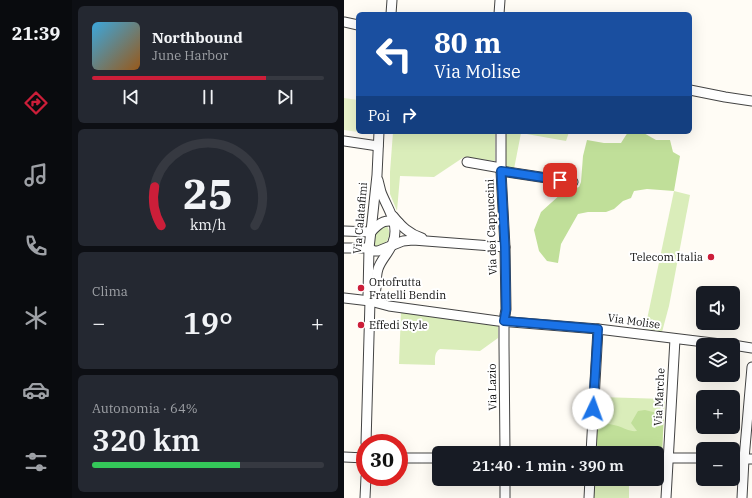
<!DOCTYPE html>
<html lang="it">
<head>
<meta charset="utf-8">
<style>
  body { margin:0; font-family:"IBM Plex Serif",serif; background:#242831; color:#f1f3f6; height:100vh; display:flex; flex-direction:column; font-size:15px; white-space:nowrap }
  * { box-sizing:border-box; margin:0 }
  p { font-size:13px; color:#9ea1a6 }
  .icon { flex:none; width:22px; height:22px; fill:none; stroke:currentColor; stroke-width:2; stroke-linecap:round; stroke-linejoin:round }
  .map { position:relative; flex:1; overflow:hidden }
  .side { display:flex; flex-direction:column; gap:6px; padding:6px; background:#0d0f14; width:272px }
  .side>* { flex:none }
  .top-card { position:absolute; left:12px; top:12px; width:336px; height:122px; border-radius:6px; box-shadow:0 4px 16px #0002; background:#1a4fa0; color:#fff; overflow:hidden }
  .tools { position:absolute; left:352px; top:286px; display:grid; gap:8px }
  .tools a { display:grid; place-items:center; width:44px; height:44px; border-radius:6px; background:#171b24; box-shadow:0 4px 16px #0002; font-size:20px }
  .speed { position:absolute; left:12px; top:434px; display:flex; gap:8px; font-size:20px; font-weight:700; text-align:center }
  .speed>* { display:grid; place-content:center; width:52px; height:52px; border-radius:50%; background:#171b24; box-shadow:0 4px 16px #0002; line-height:1 }
  .speed .limit { border:6px solid #d22; background:#fff; color:#111 }
  .pin { position:absolute; display:grid; place-items:center; width:34px; height:34px; color:#fff; margin:-17px; border-radius:8px; box-shadow:0 2px 6px #0006 }
  .me { position:absolute; width:44px; margin:-22px; rotate:3deg; stroke-linejoin:round; filter:drop-shadow(0 0 3px #0008) }
  .turn { display:flex; align-items:center; gap:14px; height:84px; padding:0 12px; font-size:18px }
  .turn .icon { width:52px; height:52px; stroke-width:2.5 }
  .turn b { display:block; font-size:28px; line-height:34px }
  .then { display:flex; align-items:center; height:38px; padding:0 12px; background:#0003; gap:8px; font-size:15px }
  .big { font-size:30px; font-weight:600; line-height:1.1 }
  .side .tile { flex:1; display:flex; flex-direction:column; justify-content:center; gap:6px; min-width:0; padding:0 14px; border-radius:6px; background:#242831 }
  .side .dial { align-items:center; gap:0 }
  .dial svg { height:104px; overflow:visible; fill:none; stroke:#363941; stroke-width:7; stroke-linecap:round; text-anchor:middle }
  .dial text { fill:#f1f3f6; stroke:none }
  .song { display:flex; align-items:center; gap:12px }
  .cover { width:48px; height:48px; border-radius:6px; background:linear-gradient(135deg,hsl(200 70% 55%),hsl(30 70% 35%)) }
  .played { height:4px; border-radius:2px; background:linear-gradient(90deg,#cc1e39 75%,#363941 75%) }
  .keys { display:flex; justify-content:space-around; direction:ltr }
  .heat { display:flex; justify-content:space-between; align-items:center; font-size:22px; direction:ltr }
  .charge { height:6px; border-radius:3px; background:linear-gradient(90deg,#34c759 64%,#363941 0) }
  .trip { position:absolute; left:88px; top:446px; width:232px; height:40px; border-radius:6px; background:#171b24; box-shadow:0 4px 16px #0002; font-weight:600; line-height:40px; text-align:center }
  main { display:flex; flex:1; min-height:0 }
  .tabs { display:flex; flex-direction:column; width:72px; justify-content:space-around; align-items:center; background:#090b0e; color:#9ea1a6 }
  .tabs .icon { width:28px; height:28px }
  .tabs .current { color:#cc1e39 }
  .tabs b { font-size:18px; color:#f1f3f6 }
  .map>svg:first-child { display:block }
  .green { fill:#daedba }
  .forest { fill:#c0df99 }
  .pitch { fill:#ebf4cd }
  .lines { fill:none; stroke-linecap:round; stroke-linejoin:round }
  .minor-casing { stroke:#444; stroke-width:11 }
  .minor { stroke:#fff; stroke-width:9 }
  .route-casing { stroke:#114b97; stroke-width:10 }
  .route { stroke:#1a73e8; stroke-width:7 }
  .poi-dot { fill:#cc1e39; stroke:#fff; stroke-width:1.5 }
  .labels { text-anchor:middle; dominant-baseline:central; stroke-width:4; stroke-linejoin:round; paint-order:stroke }
  .street-label { font-size:11px; fill:#111; stroke:#fff }
  .poi-label { font-size:11px; fill:#111; stroke:#fff; text-anchor:start }
</style>
</head>
<body>
<main>
<nav class="tabs">
<b>21:39</b>
<svg class="icon current" aria-label="directions" viewBox="0 0 24 24"><path d="M12 3l9 9-9 9-9-9zM9 14v-3h6M13 9l2 2-2 2"/></svg>
<svg class="icon" aria-label="music" viewBox="0 0 24 24"><path d="M9 18V5l10-2v13"/><circle cx="6" cy="18" r="3"/><circle cx="16" cy="16" r="3"/></svg>
<svg class="icon" aria-label="phone" viewBox="0 0 24 24"><path d="M5 4h4l2 5-3 2q2 4 5 5l2-3 5 2v4C11 20 4 13 5 4z"/></svg>
<svg class="icon" aria-label="climate" viewBox="0 0 24 24"><path d="M12 3v18M4 7l16 10M4 17L20 7"/></svg>
<svg class="icon" aria-label="car" viewBox="0 0 24 24"><path d="M5 17H2v-5l4-1 3-4h7l3 4 3 1v5h-3M9 17h6M6 11h13"/><circle cx="7" cy="17" r="2"/><circle cx="17" cy="17" r="2"/></svg>
<svg class="icon" aria-label="filters" viewBox="0 0 24 24"><path d="M4 7h16M4 17h16"/><circle cx="9" cy="7" r="2"/><circle cx="15" cy="17" r="2"/></svg>
</nav>
<section class="side">
<div class="tile">
<div class="song"><i class="cover"></i><div><b>Northbound</b><p>June Harbor</p></div></div>
<div class="played"></div>
<div class="keys"><svg class="icon" aria-label="previous" viewBox="0 0 24 24"><path d="M18 5L8 12l10 7zM5 5v14"/></svg><svg class="icon" aria-label="pause" viewBox="0 0 24 24"><path d="M8 5v14M16 5v14"/></svg><svg class="icon" aria-label="next" viewBox="0 0 24 24"><path d="M6 5l10 7-10 7zM19 5v14"/></svg></div>
</div>
<div class="tile dial"><svg viewBox="0 0 100 80">
<path d="M14 69A42 42 0 1 1 86 69"/>
<path d="M14 69A42 42 0 0 1 9 39" stroke="#cc1e39"/>
<text x="50" y="56" font-size="32" font-weight="700">25</text>
<text x="50" y="72" font-size="11">km/h</text>
</svg></div>
<div class="tile"><p>Clima</p>
<div class="heat"><a>−</a><b class="big">19°</b><a>+</a></div>
</div>
<div class="tile"><p>Autonomia · 64%</p><b class="big">320 km</b><div class="charge"></div></div>
</section>
<div class="map">
<svg width="408" height="498" viewBox="0 0 408 498">
  <rect width="100%" height="100%" fill="#fffcf5"/>
  <g class="green">
    <path d="M49,132H151V161L120,157L90,177L56,176L53,211L46,194V172Z"/>
    <path d="M162,132H225L222,141L177,133L170,169L162,168Z"/>
    <path d="M330,191L346,195L325,306L318,332L301,329Z"/>
    <path d="M40,225L43,226C48,234 44,241 38,247H29L31,234Z"/>
    <path d="M57,312L154,325V338L136,351L96,349C90,352 91,359 91,365L55,364Z"/>
    <path d="M256,397L321,399L318,452L252,449Z"/>
    <path d="M250,479H285V498H249Z"/>
  </g>
  <g class="forest">
    <path d="M284,132H298L312,140H326L329,152L336,156L330,191L303,189L290,191L287,198L279,201L270,209L262,212H244L234,214L217,244L214,263L203,261L195,251L190,230L197,212L218,193L235,187L237,182L239,156L243,140L260,143H277Z"/>
    <path d="M301,410L309,412L320,411L318,452L252,449L254,422C260,423 267,424 274,426C280,428 286,432 293,431L287,423L294,411Z"/>
  </g>
  <path class="pitch" d="M0,98L14,100V132L0,130Z"/>
  <g class="lines">
    <g class="minor-casing">
      <g id="minor">
        <path d="M47,14L48,0"/>
        <path d="M155,14L156,0"/>
        <path d="M0,22L14,25"/>
        <path d="M346,90L381,97L408,101"/>
        <path d="M157,132V171L161,247L162,309L160,321V345L161,453"/>
        <path d="M0,141L34,146"/>
        <path d="M123,162L157,168"/>
        <path d="M157,171L229,182"/>
        <path d="M49,216C57,226 65,234 78,238"/>
        <path d="M0,231L27,232"/>
        <path d="M27,232C36,222 42,218 55,223"/>
        <path d="M0,248H25L30,251H34L59,241L69,240L161,247"/>
        <path d="M0,298L26,301L45,306L154,321L254,329L385,345"/>
        <path d="M26,301C36,290 30,282 34,269C37,259 46,252 49,242C56,224 43,208 37,192C36,188 35,184 34,180"/>
        <path d="M389,345L408,348"/>
        <path d="M22,443L26,301L24,295L25,248L28,222L33,175L35,132"/>
        <path d="M247,453L254,329"/>
        <path d="M0,457L21,458"/>
        <path d="M55,458H95"/>
        <path d="M313,458H359"/>
        <path d="M389,459H408"/>
        <path d="M161,479V498"/>
        <path d="M21,498L22,477"/>
        <path d="M245,498L246,479"/>
        <path d="M322,498L331,339"/>
        <path d="M398,498L400,459L408,367"/>
      </g>
    </g>
    <use href="#minor" class="minor"/>
  </g>
  <g class="lines">
    <g class="route-casing">
      <path id="route" d="M216,180L157,171L161,247L162,310L160,321L254,329L249,409"/>
    </g>
    <use href="#route" class="route"/>
  </g>
  <g class="poi-dot">
    <circle cx="367" cy="257" r="4"/>
    <circle cx="17" cy="288" r="4"/>
    <circle cx="17" cy="325" r="4"/>
  </g>
  <g class="labels">
    <g class="street-label">
      <text transform="translate(16 218) rotate(-85)">Via Calatafimi</text>
      <text transform="translate(147 227) rotate(-92)">Via dei Cappuccini</text>
      <text transform="translate(290 321) rotate(8)">Via Molise</text>
      <text transform="translate(148 387) rotate(-91)">Via Lazio</text>
      <text transform="translate(315 397) rotate(-87)">Via Marche</text>
    </g>
    <g class="poi-label">
      <text x="359" y="257" text-anchor="end">Telecom Italia</text>
      <text x="25" y="282">Ortofrutta<tspan x="25" dy="13">Fratelli Bendin</tspan></text>
      <text x="25" y="325">Effedi Style</text>
    </g>
  </g>
</svg>
<div class="tools">
<a><svg class="icon" aria-label="sound" viewBox="0 0 24 24"><path d="M4 9h4l5-4v14l-5-4H4zM17 9q2 3 0 6"/></svg></a>
<a><svg class="icon" aria-label="layers" viewBox="0 0 24 24"><path d="M12 4l9 5-9 5-9-5zM3 14l9 5 9-5"/></svg></a>
<a>+</a>
<a>−</a>
</div>
<div class="speed"><div class="limit">30</div></div>
<div class="pin" style="left:216px;top:180px;background:#d93025"><svg class="icon" aria-label="arrive" viewBox="0 0 24 24"><path d="M6 21V4h12l-3 4 3 4H6"/></svg></div>
<svg class="me" style="left:249px;top:409px" viewBox="-20 -20 40 40"><circle r="19" fill="#fff"/><path d="M0-13L10 11 0 6-10 11z" fill="#1a73e8"/></svg>
<div class="trip">21:40 · 1 min · 390 m</div>
<div class="top-card">
<div class="turn"><svg class="icon" aria-label="left" viewBox="0 0 24 24"><path d="M17 20v-9H6M10 6l-5 5 5 5"/></svg><div><b>80 m</b>Via Molise</div></div>
<div class="then">Poi<svg class="icon" aria-label="right" viewBox="0 0 24 24"><path d="M7 20v-9h11M14 6l5 5-5 5"/></svg></div>
</div>
</div>
</main>
</body>
</html>
